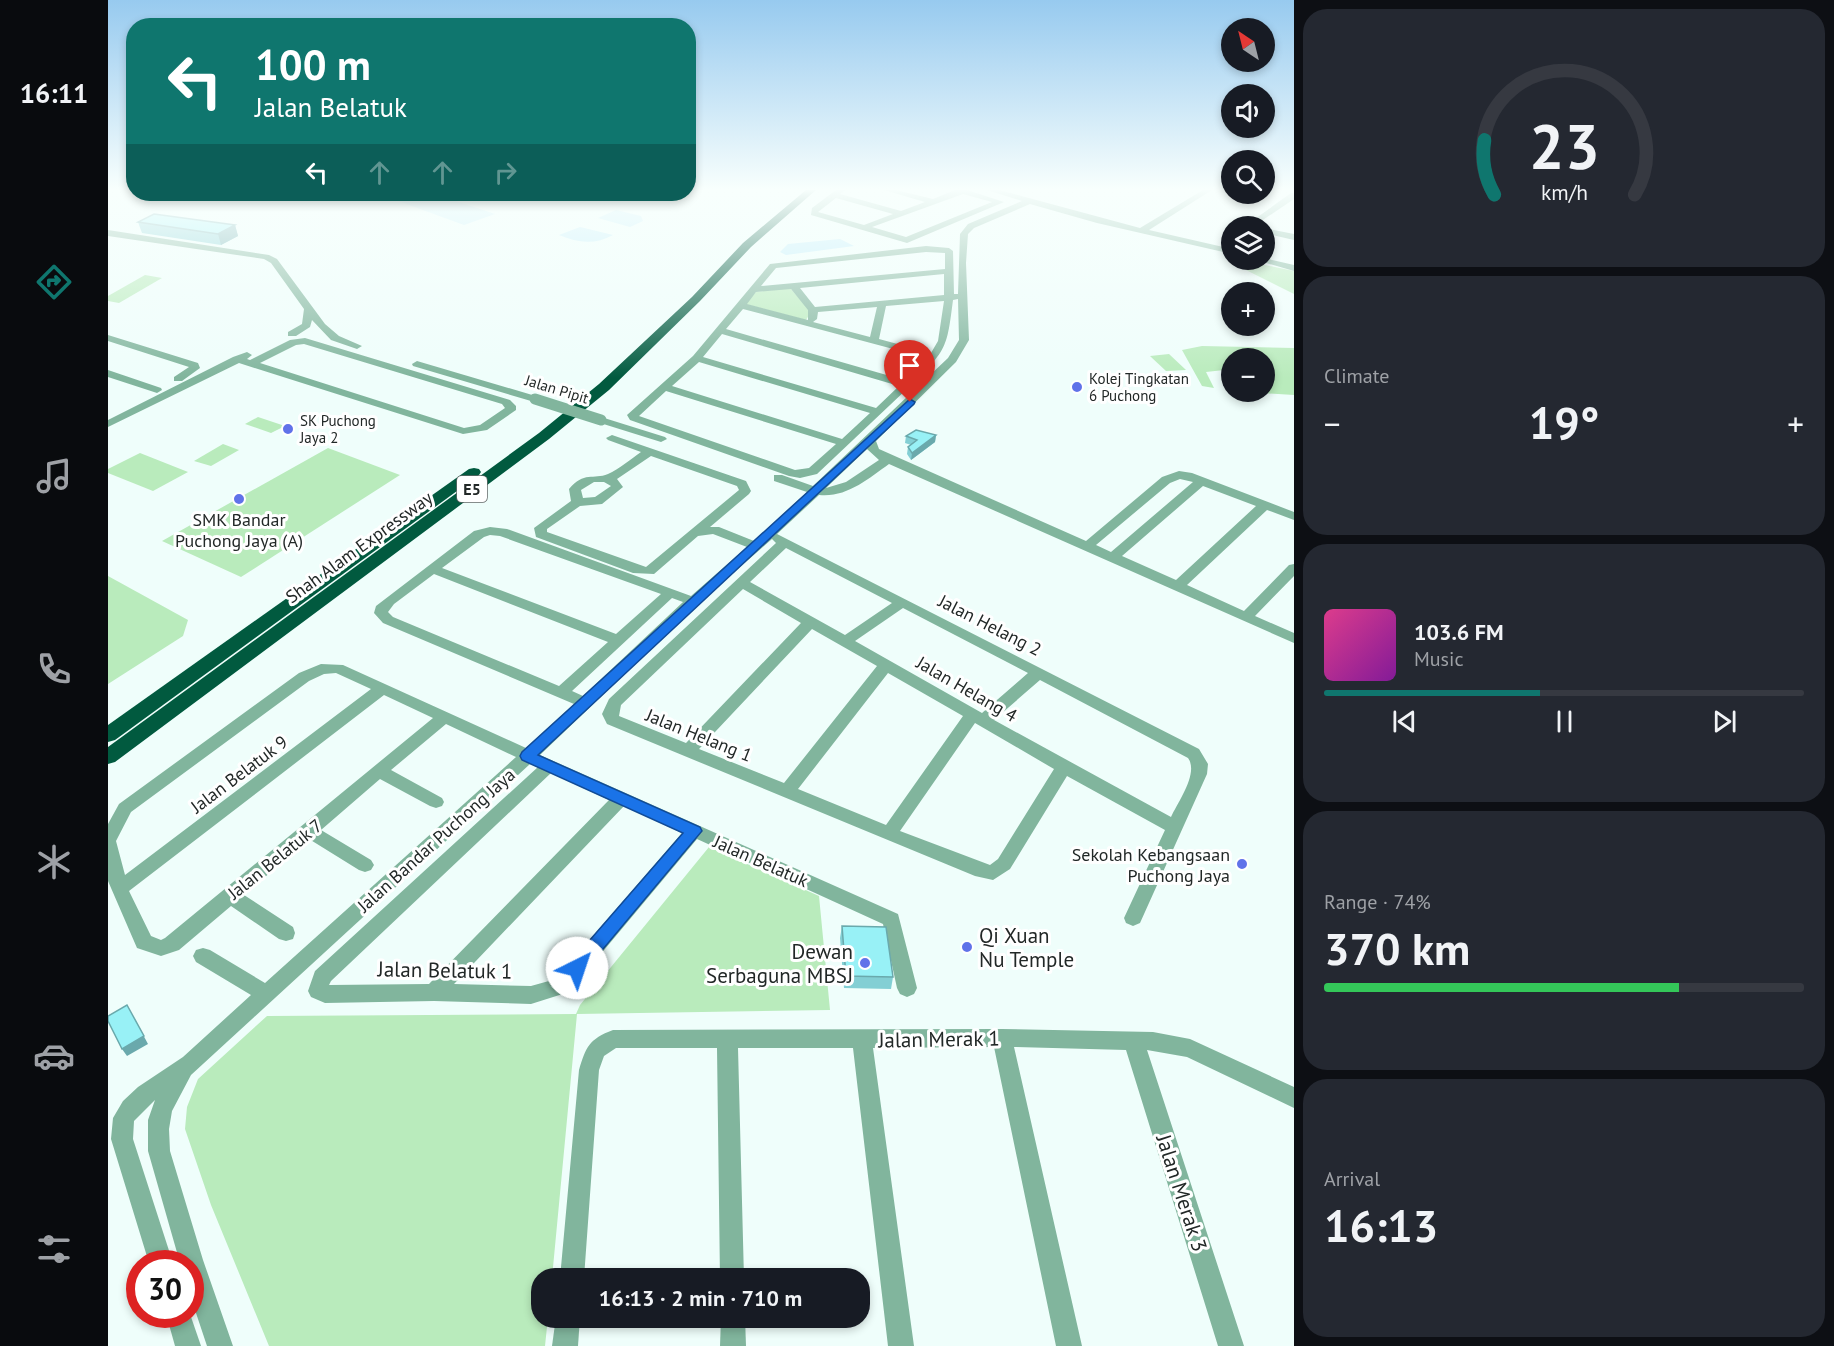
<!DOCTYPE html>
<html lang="en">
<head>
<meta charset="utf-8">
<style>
  body { margin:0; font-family:"PT Sans",sans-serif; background:#242831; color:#f1f3f6; height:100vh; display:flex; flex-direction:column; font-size:22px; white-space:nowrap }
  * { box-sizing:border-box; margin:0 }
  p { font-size:20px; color:#9ea1a6 }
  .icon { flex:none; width:33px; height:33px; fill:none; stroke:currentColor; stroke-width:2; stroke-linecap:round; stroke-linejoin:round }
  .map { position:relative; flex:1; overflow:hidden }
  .side { display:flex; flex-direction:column; gap:9px; padding:9px; background:#0d0f14; width:540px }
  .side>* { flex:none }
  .top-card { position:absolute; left:18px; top:18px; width:570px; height:183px; border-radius:24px; box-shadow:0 3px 9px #0003; background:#0f766e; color:#fff; overflow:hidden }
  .needle { width:39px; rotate:325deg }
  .tools { position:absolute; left:1113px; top:18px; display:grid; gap:12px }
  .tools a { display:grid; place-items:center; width:54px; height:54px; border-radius:50%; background:#171b24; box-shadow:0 3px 9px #0003; font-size:30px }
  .speed { position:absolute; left:18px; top:1250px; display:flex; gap:12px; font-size:30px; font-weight:700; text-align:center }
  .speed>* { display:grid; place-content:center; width:78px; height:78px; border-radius:50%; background:#171b24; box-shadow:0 3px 9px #0003; line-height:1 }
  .speed .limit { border:9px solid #d22; background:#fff; color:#111 }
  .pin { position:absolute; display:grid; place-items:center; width:51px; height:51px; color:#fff; margin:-62px -26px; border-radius:50% 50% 50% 0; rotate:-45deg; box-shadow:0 0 6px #0007 }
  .pin .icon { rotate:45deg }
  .me { position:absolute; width:66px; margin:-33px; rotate:41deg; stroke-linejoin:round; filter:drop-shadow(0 0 4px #0008) }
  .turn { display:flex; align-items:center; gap:21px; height:126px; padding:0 30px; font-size:27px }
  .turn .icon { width:78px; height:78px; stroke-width:2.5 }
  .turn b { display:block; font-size:42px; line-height:51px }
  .lanes { display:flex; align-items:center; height:57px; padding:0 30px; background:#0003; justify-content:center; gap:30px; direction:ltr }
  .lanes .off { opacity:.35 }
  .big { font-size:45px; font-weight:600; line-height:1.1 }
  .side .tile { flex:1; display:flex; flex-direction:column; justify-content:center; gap:9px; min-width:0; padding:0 21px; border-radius:24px; background:#242831 }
  .side .dial { align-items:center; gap:0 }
  .dial svg { height:156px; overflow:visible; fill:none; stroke:#363941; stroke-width:7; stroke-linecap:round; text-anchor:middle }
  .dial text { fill:#f1f3f6; stroke:none }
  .song { display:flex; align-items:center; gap:18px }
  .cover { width:72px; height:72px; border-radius:9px; background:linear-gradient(135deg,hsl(330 70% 55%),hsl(290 70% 35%)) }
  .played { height:6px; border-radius:3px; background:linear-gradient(90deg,#0f766e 45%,#363941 45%) }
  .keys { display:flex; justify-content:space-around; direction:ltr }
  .heat { display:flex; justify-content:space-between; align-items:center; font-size:33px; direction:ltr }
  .charge { height:9px; border-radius:4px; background:linear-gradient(90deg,#34c759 74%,#363941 0) }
  .trip { position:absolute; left:423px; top:1268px; width:339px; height:60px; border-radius:24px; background:#171b24; box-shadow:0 3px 9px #0003; font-weight:600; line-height:60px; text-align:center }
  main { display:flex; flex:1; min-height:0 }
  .tab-bar { display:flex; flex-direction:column; width:108px; justify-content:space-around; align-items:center; background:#090b0e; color:#9ea1a6 }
  .tab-bar .icon { width:42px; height:42px }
  .tab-bar .active { color:#0f766e }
  .tab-bar b { font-size:27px; color:#f1f3f6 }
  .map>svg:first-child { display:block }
  .green { fill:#b9ebbc }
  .water { fill:#beecfa }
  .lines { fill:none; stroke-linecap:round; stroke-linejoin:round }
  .minor { fill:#81b59d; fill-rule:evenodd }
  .highway { fill:#015a3f; fill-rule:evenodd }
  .minor-bridge { stroke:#81b59d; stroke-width:11 }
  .wall { fill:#83cfd4 }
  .shaded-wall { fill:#6aa9ac }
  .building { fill:#98f1f6; stroke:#6aa9ac; stroke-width:1.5 }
  .route { fill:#1a73e8; stroke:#114b97; stroke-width:1.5 }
  .poi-dot { fill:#6072e9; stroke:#fff; stroke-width:2 }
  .labels { text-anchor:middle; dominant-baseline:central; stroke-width:6; stroke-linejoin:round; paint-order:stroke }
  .far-poi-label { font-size:15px; fill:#222827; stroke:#fff; text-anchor:start }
  .far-street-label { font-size:15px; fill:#222827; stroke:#fff }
  .shield { fill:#fff; stroke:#646868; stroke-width:1.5 }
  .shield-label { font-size:16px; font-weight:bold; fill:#222827 }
  .poi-label { font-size:18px; fill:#222827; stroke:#fff }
  .street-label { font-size:18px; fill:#222827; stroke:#fff }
  .near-poi-label { font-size:21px; fill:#222827; stroke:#fff; text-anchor:start }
  .near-street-label { font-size:21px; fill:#222827; stroke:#fff }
</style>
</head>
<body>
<main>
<nav class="tab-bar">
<b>16:11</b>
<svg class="icon active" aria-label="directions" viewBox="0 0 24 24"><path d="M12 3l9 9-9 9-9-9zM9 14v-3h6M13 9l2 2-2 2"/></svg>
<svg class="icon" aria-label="music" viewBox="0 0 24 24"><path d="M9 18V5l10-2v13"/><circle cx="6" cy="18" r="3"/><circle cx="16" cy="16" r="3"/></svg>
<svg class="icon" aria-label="phone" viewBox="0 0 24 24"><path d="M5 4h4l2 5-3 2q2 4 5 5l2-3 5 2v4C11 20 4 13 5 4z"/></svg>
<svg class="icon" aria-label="climate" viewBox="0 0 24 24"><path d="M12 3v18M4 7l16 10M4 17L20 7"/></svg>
<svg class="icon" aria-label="car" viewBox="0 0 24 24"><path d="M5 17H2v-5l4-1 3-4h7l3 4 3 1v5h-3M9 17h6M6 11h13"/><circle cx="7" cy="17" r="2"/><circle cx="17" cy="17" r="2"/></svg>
<svg class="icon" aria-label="filters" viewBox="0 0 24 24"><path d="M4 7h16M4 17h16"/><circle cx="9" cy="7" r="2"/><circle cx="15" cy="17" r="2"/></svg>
</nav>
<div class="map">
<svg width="1186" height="1346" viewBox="0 0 1186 1346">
  <rect width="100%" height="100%" fill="#effefb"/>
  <g class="green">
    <path d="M1133,260L1186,271V294L1126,264Z"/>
    <path d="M37,275L54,278L11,303L0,301V296Z"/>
    <path d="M682,288L703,312L698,320L637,304L648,292Z"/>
    <path d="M1094,346L1186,348V395L1152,393L1156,392V358H1124L1123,382L1116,370L1098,372L1106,388L1094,386L1074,350Z"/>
    <path d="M1061,354L1078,370L1058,371L1042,356Z"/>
    <path d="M150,417L177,426L163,433L137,424Z"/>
    <path d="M115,444L131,450L103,466L86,461Z"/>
    <path d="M220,448L292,475L133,577L54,541Z"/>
    <path d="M32,453L80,472L45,491L0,473V469Z"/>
    <path d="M0,576L80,620L75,636L0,684Z"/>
    <path d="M601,847L711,896L722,1010L469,1014L444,1278H434V1317H440L437,1346H161L103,1205L77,1129L79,1107L90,1079L159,1016L468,1014L472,1005Z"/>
  </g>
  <g class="water">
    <path d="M271,194H327L387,214L356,225Z"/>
    <path d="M508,210L533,216L535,221L522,227L490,218Z"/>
    <path d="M472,227L505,235C487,245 470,243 451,235Z"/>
    <path d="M732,239L746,246L678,255L672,252L680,244Z"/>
  </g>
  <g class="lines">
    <g class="minor">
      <path d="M728,190H737L732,194L793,211L817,202L776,190H788L825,199L847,190H859L896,202L799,243L703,215L704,208ZM855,194L884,202L798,237L764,227ZM728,198L785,214L756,225L710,212Z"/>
      <path d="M879,190H891L1032,228L1095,190H1104L1041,230L1124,249V254L989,223L922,204L866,228L860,234L858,263L861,340L848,362L768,441L771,449L978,541L1054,477L1071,471L1084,473L1186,512V520L1159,510L1079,585L1136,611L1181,565L1186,564V576L1147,616L1186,633V643L781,464C760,479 738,498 711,495L669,534L1091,749L1100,764L1099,774L1032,923L1025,926L1018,923L1016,918L1057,830L959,776L902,869L885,880L867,876L499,724L494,714L501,699L668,543L664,539L590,604L432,755L790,914L809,988L806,994L799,997L792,994L789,988L775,924L589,839L461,992L423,1004L326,1001L217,1003L203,997L200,991L207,971L430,767L422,764L83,1075L64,1111L61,1129L62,1151L95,1260L125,1346H99L82,1295V1263H72L40,1151V1120L47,1100L26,1121L25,1139L65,1263H41L3,1139L5,1118L15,1101L30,1087L75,1057L143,995L88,962L85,956L88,950L95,948L102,950L157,983L408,757L338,724L283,770L334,798L336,802L334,806L328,808L322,806L272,779L213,830L263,860L266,865L263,870L257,872L251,870L201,839L136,895L185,927L187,933L185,939L178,941L171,939L123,906L71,950L53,956L29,948L0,881V824L11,804L191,673L213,664L235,665L418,748L466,704L275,623L266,613L268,606L366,531L382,527L399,529L583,596L639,547L605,534L590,536L546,574L525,573L428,537L426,528L463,501L461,489C476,471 485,480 500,474C511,469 523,459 533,452L500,440L498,438L504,435L638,481L643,491L641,494L602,527H611L646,541L699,492L666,481V475H674L705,486L840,358L851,340L850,299L845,300C839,347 839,350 805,383L809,386L808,388H800L709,474L692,478L681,476L522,420L519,415L585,356L662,264L818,246L841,248L845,251L846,294H850L852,234L860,224L914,201ZM818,252L837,253V269L653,286L668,268ZM836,274V295L707,307L692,288ZM683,289L700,310V320L639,304L648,292ZM836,301L830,341L823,353L771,339L778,306ZM769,307L762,337L705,322L709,319L710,312ZM635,309L819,358L796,380L618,329ZM614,334L791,386L768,408L595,357ZM591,362L762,413L734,439L564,386ZM558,391L728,444L701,468L687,470L531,416ZM759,449L771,460L738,482L718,488ZM543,456L629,486L631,490L538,567L439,532V529L472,506L494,504L515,487L509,479ZM1072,479L1085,482L1003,552L988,545L1062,483ZM486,482H496L503,486L487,497L475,498L473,490ZM1095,486L1148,506L1068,580L1014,556ZM382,535L392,536L553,594L508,634L334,568L376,537ZM678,548L784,603L737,635L642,582ZM326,574L500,642L451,686L285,617L280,612L286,604ZM635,589L693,623L578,743L511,716L513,705ZM564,598L575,602L475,696L464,691ZM795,608L920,673L874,713L747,641ZM704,629L769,666L676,783L591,749ZM228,673L263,689L17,875L8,841L23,812L201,681L216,674ZM780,673L855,716L778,825L690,789ZM932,680L1080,758C1091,773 1070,802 1063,817L886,720ZM276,695L325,718L57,938L53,940L43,936L21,891ZM867,723L946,769L890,859L882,865L792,831ZM443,773L501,800L321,984L221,985L223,981ZM516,806L574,833L448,979L423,986L346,984Z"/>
      <path d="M1183,193H1186V199L1146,226H1137Z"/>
      <path d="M1156,228L1186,234V240L1156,233Z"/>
      <path d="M0,230L161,255L169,259L217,324L231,336L254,346L249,349L223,340L204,320L202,327L188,336H180V332L194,324L196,309L163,263L156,259L0,236Z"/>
      <path d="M1156,258L1186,265V271L1148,260Z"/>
      <path d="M0,335L90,363L92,368L74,381H66V377L81,367L0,341Z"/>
      <path d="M197,338L402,400L408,406V410L379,430L355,434L131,363L0,427V420L125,357L139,352L144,355L139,359L142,360L182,340ZM196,344L394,404L397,408L372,425L356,428L152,363L188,345Z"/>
      <path d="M309,361L431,397L432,399L427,402L423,401L305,366L304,364Z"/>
      <path d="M0,370L53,388L54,390L49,393L0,377Z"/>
      <path d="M493,417L557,437L559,439L553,442L489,422L487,420Z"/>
      <path d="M894,1029L1045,1032L1082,1039L1186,1087V1108L1079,1057L1039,1050L1136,1346H1110L1018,1050L906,1047L974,1346H948L886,1047L765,1048L806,1346H780L745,1048H630L636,1278H612L609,1048H508L496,1056L491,1070L476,1278H452L471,1070C478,1047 481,1039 505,1030Z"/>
      <path d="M58,1314H82L93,1346H67Z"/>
      <path d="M448,1317H472L470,1346H444Z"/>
      <path d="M613,1317H637L638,1346H612Z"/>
    </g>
    <g class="highway">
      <path d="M698,190H708L643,247L592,301L501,390L441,439L7,762L0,764V747L431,433L491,384L584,297L635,243Z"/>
      <path d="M366,468L371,469L373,472L371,475L7,740L0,742V725L361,469Z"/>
    </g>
    <path class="minor-bridge" d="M427,399L493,420"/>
  </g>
  <g class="wall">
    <path d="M30,222L127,225L130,236L113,245L34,233Z"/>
    <path d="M828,435L827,442L803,460L799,454L800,447L803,445L797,443L798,436Z"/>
    <path d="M734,926L785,977L783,989L736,988L732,938Z"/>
  </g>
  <g class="shaded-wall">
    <path d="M127,225L130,236L113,245L110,234Z"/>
    <path d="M828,435L827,442L803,460L804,453Z"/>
    <path d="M19,1005L40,1044L19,1056L14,1049Z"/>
  </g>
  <g class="building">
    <path d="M46,214L127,225L110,234L30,222Z"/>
    <path d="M808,430L828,435L804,453L800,447L809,440L798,436Z"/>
    <path d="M734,926L778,927L785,977L738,976Z"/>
    <path d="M19,1005L36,1036L14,1049L0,1021V1016Z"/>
  </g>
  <linearGradient id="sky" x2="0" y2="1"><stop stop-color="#97caef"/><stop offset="0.5" stop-color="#f8fffd"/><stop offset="1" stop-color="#f8fffd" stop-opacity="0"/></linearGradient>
  <rect width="1186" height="378" fill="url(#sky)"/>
  <path class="route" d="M802,399L807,402L806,404L430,755L592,827L594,831L475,973L469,976L462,973L460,968L462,963L575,833L414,760L412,756L414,752Z"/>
  <g class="poi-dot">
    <circle cx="969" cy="387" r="6"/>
    <circle cx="180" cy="429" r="6"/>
    <circle cx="131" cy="499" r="6"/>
    <circle cx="1134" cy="864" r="6"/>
    <circle cx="859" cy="947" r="6"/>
    <circle cx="757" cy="963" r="6"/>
  </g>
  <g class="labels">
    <g class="far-poi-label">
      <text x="981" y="378">Kolej Tingkatan<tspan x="981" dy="17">6 Puchong</tspan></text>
      <text x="192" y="420">SK Puchong<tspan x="192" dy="17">Jaya 2</tspan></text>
    </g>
    <g class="far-street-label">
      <text transform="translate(449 389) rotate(17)">Jalan Pipit</text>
    </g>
    <rect class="shield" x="349" y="476" width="30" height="26" rx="4.5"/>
    <g class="shield-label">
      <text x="364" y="489">E5</text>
    </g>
    <g class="poi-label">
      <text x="131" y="519">SMK Bandar<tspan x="131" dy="21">Puchong Jaya (A)</tspan></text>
      <text x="1122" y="854" text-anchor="end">Sekolah Kebangsaan<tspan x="1122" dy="21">Puchong Jaya</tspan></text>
    </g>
    <g class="street-label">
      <text transform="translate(251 547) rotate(-36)">Shah Alam Expressway</text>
      <text transform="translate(882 625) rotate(27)">Jalan Helang 2</text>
      <text transform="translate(859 689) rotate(30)">Jalan Helang 4</text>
      <text transform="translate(591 735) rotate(22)">Jalan Helang 1</text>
      <text transform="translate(131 774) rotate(-37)">Jalan Belatuk 9</text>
      <text transform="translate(328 840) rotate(-42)">Jalan Bandar Puchong Jaya</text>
      <text transform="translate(167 859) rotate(-39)">Jalan Belatuk 7</text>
      <text transform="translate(653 861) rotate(24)">Jalan Belatuk</text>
    </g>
    <g class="near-poi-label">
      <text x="871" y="935">Qi Xuan<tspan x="871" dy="24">Nu Temple</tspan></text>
      <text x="745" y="951" text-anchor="end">Dewan<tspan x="745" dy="24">Serbaguna MBSJ</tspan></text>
    </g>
    <g class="near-street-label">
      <text transform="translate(337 970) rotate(1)">Jalan Belatuk 1</text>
      <text transform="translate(831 1039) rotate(-1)">Jalan Merak 1</text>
      <text transform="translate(1074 1193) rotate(72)">Jalan Merak 3</text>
    </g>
  </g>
</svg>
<div class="tools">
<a><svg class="needle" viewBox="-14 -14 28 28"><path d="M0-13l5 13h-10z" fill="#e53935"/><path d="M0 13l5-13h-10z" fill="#9ea1a6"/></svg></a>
<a><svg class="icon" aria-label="sound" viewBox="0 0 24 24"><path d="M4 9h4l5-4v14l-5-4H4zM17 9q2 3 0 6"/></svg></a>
<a><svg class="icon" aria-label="search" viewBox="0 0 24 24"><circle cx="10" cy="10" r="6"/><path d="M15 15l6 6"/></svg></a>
<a><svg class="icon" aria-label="layers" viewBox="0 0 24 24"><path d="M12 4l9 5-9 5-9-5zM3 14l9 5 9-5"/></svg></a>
<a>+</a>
<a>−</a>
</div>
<div class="speed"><div class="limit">30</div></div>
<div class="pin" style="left:802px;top:402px;background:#d93025"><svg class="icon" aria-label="arrive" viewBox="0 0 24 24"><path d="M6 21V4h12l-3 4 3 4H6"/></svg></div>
<svg class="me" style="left:469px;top:968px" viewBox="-20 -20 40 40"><circle r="19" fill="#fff"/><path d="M0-13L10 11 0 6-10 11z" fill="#1a73e8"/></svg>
<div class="trip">16:13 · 2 min · 710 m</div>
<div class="top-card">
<div class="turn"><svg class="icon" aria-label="left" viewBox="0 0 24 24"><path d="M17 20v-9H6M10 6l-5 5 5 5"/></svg><div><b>100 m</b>Jalan Belatuk</div></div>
<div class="lanes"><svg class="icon" aria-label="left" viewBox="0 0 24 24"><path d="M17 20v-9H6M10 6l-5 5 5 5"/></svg><svg class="icon off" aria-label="ahead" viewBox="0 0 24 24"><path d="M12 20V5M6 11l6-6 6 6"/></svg><svg class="icon off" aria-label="ahead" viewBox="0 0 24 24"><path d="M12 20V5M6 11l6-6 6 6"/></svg><svg class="icon off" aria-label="right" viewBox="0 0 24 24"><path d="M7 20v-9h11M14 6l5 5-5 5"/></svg></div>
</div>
</div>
<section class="side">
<div class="tile dial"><svg viewBox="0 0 100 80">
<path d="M14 69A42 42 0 1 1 86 69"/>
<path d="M14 69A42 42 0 0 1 9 41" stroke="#0f766e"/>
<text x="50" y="56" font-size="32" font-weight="700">23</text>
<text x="50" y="72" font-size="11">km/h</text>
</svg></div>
<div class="tile"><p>Climate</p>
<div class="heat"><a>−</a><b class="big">19°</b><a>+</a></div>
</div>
<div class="tile">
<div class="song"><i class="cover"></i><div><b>103.6 FM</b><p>Music</p></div></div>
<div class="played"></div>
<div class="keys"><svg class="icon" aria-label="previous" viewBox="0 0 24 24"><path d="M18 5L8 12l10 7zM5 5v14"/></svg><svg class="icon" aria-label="pause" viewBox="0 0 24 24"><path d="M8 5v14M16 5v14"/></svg><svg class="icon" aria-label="next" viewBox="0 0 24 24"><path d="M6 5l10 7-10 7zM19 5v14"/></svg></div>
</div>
<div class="tile"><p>Range · 74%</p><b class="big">370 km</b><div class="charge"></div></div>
<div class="tile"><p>Arrival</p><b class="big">16:13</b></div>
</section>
</main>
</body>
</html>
